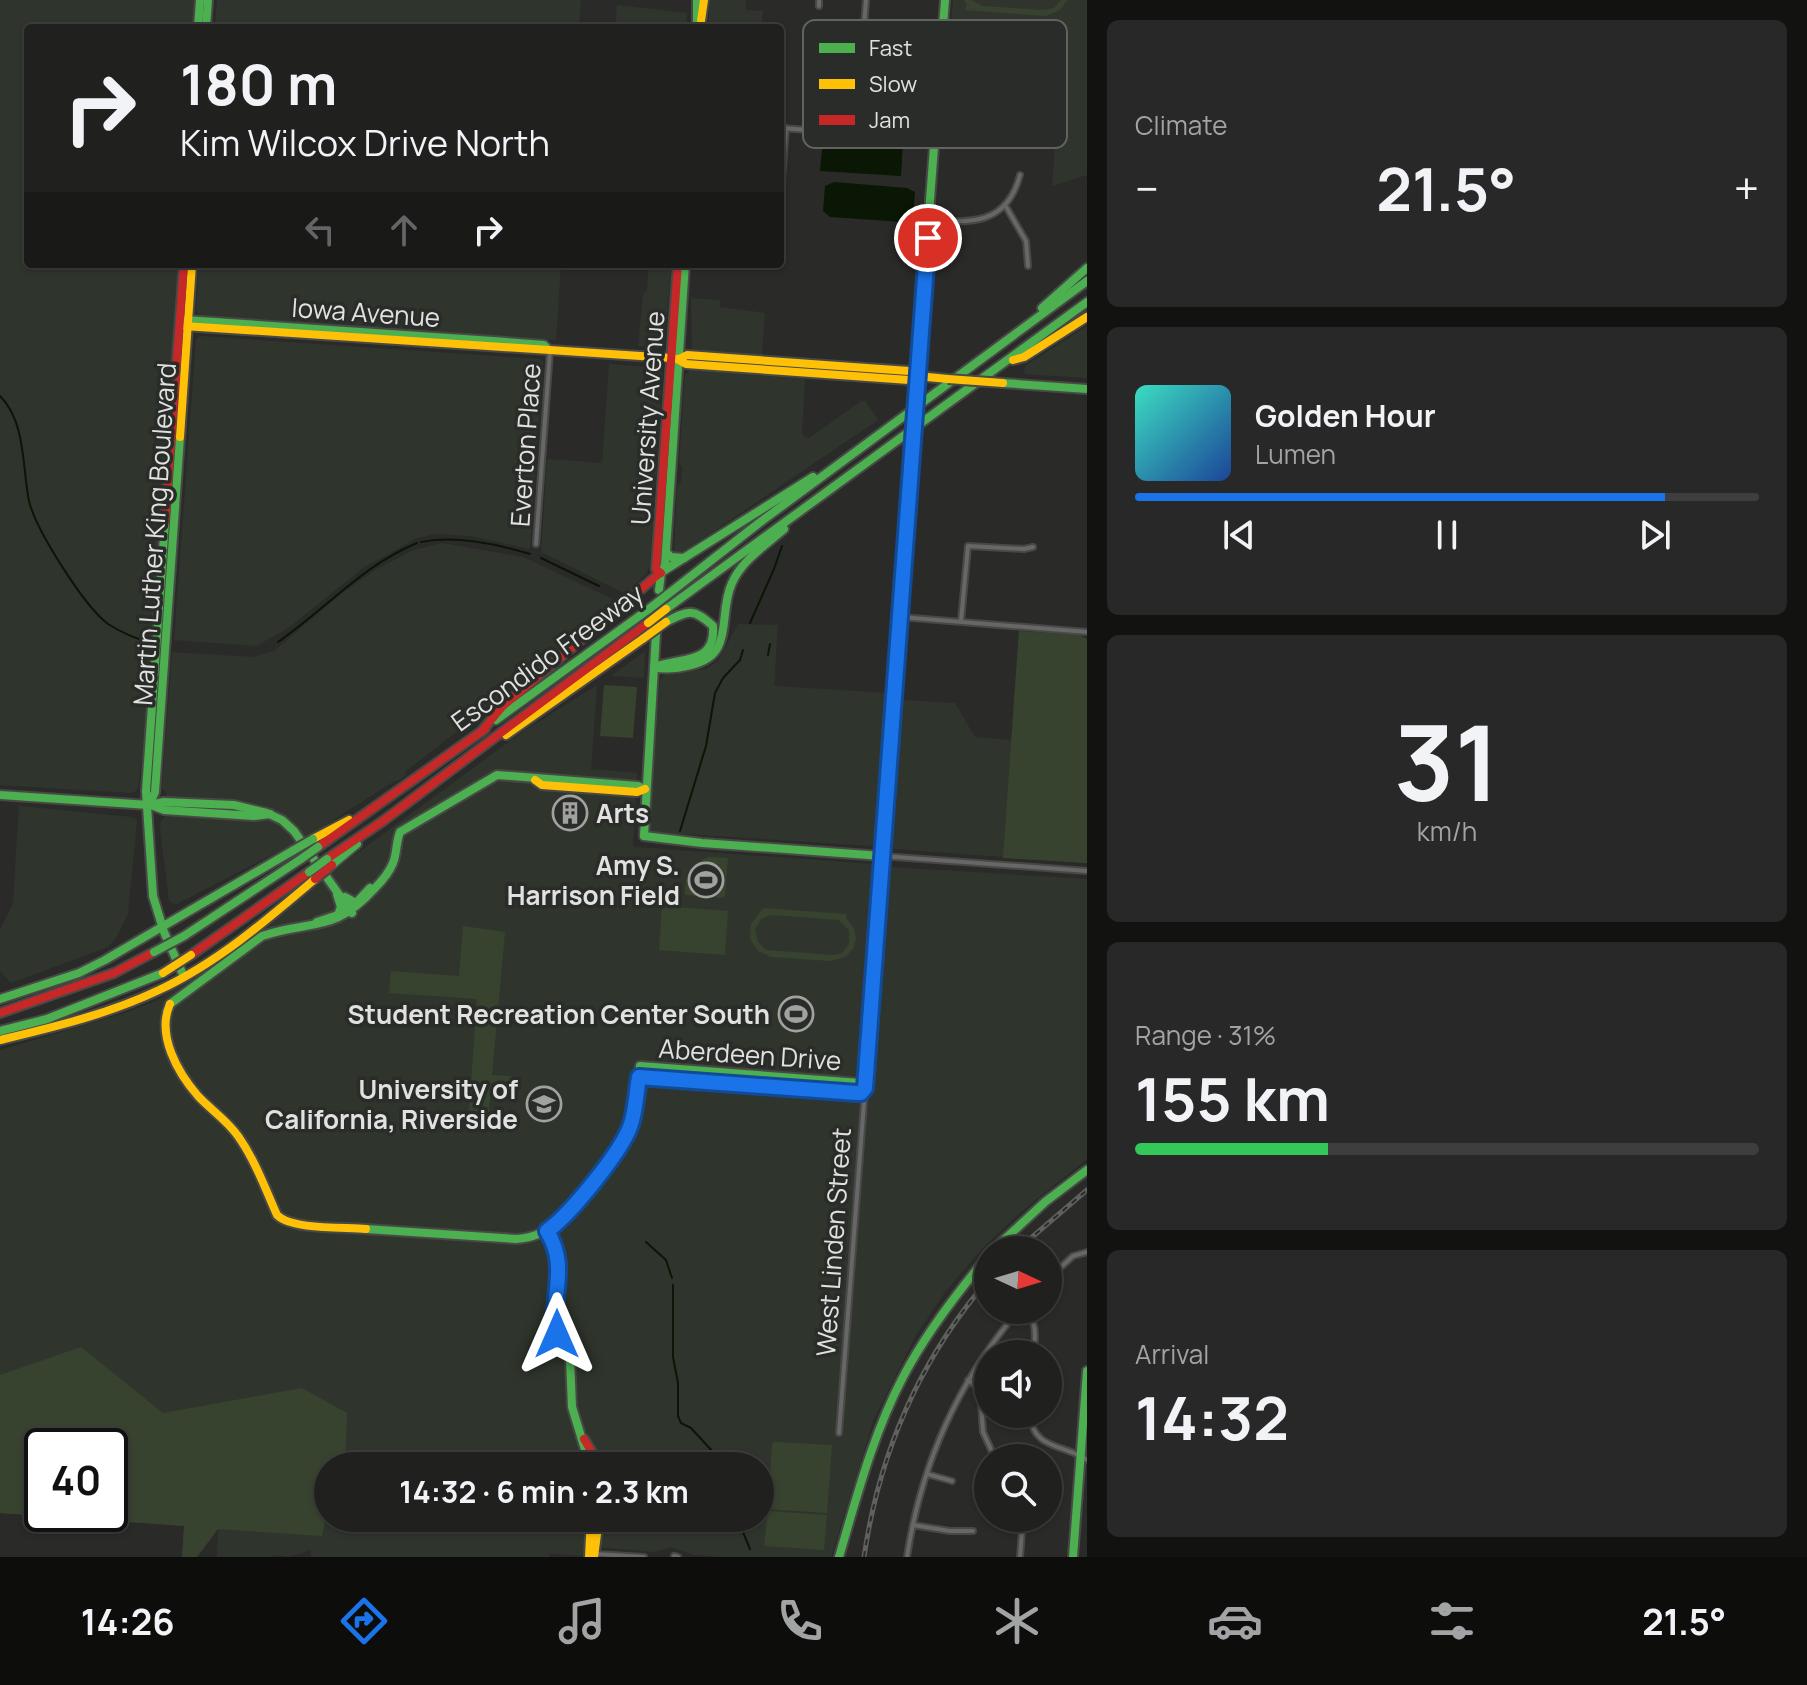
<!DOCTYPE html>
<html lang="en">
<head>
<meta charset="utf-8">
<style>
  body { margin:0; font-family:Manrope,sans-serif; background:#282828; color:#f1f3f6; height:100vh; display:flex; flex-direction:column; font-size:30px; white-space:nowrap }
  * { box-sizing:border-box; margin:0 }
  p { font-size:26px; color:#a2a3a4 }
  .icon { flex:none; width:44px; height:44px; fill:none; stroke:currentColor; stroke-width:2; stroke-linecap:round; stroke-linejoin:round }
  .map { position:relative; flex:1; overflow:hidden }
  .panel { display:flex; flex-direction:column; gap:20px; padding:20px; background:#121211; width:720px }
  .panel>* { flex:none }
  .hud { position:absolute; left:24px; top:24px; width:760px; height:244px; border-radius:8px; box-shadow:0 2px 6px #0004,0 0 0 2px #3d3e3d; background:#20201f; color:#f1f3f6; overflow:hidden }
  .needle { width:52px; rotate:94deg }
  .buttons { position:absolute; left:974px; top:1236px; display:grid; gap:16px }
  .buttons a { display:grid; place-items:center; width:88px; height:88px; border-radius:50%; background:#20201f; box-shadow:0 2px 6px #0004,0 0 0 2px #3d3e3d; font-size:40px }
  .speed { position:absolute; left:24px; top:1428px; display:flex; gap:16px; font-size:40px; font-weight:700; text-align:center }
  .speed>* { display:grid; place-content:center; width:104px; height:104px; border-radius:50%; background:#20201f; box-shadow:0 2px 6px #0004,0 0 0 2px #3d3e3d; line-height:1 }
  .speed .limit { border:4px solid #111; border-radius:12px; background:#fff; color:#111 }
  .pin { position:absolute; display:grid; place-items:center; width:68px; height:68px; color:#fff; margin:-34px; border:4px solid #fff; border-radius:50%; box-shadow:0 2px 8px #0007 }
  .me { position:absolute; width:88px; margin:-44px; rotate:0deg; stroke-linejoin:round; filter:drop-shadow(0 0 6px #0008) }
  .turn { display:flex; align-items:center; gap:28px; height:168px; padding:0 24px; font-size:36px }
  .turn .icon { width:104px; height:104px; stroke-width:2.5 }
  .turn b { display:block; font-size:56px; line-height:68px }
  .lanes { display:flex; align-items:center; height:76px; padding:0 24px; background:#0003; justify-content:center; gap:40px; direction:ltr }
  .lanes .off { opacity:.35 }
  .big { font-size:60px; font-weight:700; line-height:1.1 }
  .panel .tile { flex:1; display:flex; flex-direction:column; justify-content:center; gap:12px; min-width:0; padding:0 28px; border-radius:12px; background:#282828 }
  .panel .dial { align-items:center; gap:0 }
  .dial b { font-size:104px; line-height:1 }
  .song { display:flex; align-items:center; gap:24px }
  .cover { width:96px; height:96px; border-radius:12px; background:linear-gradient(135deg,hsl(170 70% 55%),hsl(220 70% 35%)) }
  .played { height:8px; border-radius:4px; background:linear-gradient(90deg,#1a73e8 85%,#3d3e3d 85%) }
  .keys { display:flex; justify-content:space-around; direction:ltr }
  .heat { display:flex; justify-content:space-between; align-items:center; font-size:44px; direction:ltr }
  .charge { height:12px; border-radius:6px; background:linear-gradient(90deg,#34c759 31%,#3d3e3d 0) }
  .trip { position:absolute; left:314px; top:1452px; width:460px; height:80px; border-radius:40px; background:#20201f; box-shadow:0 2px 6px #0004,0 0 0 2px #3d3e3d; font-weight:700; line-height:80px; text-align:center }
  .tabs { display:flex; height:128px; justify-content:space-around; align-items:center; background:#0d0d0c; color:#a2a3a4 }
  .tabs .icon { width:56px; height:56px }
  .tabs .selected { color:#1a73e8 }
  .tabs b { font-size:36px; color:#f1f3f6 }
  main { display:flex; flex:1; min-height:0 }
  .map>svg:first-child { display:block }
  .built { fill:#2f352c; fill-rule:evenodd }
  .green { fill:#38432f; fill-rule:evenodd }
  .water { fill:#0a1704 }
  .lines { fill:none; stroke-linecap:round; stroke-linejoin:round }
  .stream { stroke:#0a1704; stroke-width:2 }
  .street-casing { stroke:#484947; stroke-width:8 }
  .fast-casing { stroke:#484947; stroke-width:12 }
  .slow-casing { stroke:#484947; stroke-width:12 }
  .jam-casing { stroke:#484947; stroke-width:12 }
  .street { stroke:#666766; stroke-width:4 }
  .fast { stroke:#4caf50; stroke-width:8 }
  .slow { stroke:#ffc107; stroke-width:8 }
  .jam { stroke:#c62828; stroke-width:8 }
  .rail-casing { stroke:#60615f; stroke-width:5 }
  .rail { stroke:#292c28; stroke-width:2; stroke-dasharray:6; stroke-linecap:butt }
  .fast-bridge-casing { stroke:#484947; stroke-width:12; stroke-linecap:butt }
  .slow-bridge-casing { stroke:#484947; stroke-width:12; stroke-linecap:butt }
  .jam-bridge-casing { stroke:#484947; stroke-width:12; stroke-linecap:butt }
  .fast-bridge { stroke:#4caf50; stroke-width:8 }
  .slow-bridge { stroke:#ffc107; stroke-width:8 }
  .jam-bridge { stroke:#c62828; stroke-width:8 }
  .route-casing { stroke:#114b97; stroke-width:20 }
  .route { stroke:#1a73e8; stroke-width:14 }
  .labels { text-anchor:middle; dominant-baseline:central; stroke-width:7; stroke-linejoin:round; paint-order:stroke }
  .street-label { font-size:26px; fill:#e1e2e0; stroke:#292c28 }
  .poi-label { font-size:26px; font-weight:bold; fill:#e1e2e0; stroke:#292c28; text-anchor:end }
  .key { fill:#292c28; stroke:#60635f; stroke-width:2 }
  .key-label { font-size:22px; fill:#e1e2e0 }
</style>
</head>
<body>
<main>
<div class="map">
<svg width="1087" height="1557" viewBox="0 0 1087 1557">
  <rect width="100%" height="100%" fill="#2a2b29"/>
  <g class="built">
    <path d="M0,0H195L193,28H28V264H178L146,726L138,789L132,793L0,785Z"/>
    <path d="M217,0H581L579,28H215Z"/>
    <path d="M710,0H746V10L763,11L761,28H708Z"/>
    <path d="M953,0H1087V175L1052,186L1055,147L943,139Z"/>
    <path d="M617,5L687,13L686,28H615Z"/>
    <path d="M199,264H561L556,340L200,315L196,311Z"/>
    <path d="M649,264H672L664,344L659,347L638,346L643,294L647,290Z"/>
    <path d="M691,298L720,300V307L765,313L762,355L692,349Z"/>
    <path d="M1087,326V378L1024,374L1025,366Z"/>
    <path d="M200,336L540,359L543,363L530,549L471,536L435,534L417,538L363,568L287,629L256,646L174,640L196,340Z"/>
    <path d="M609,364L658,368L663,374L650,565L645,575L626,594L541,552L547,459L602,463Z"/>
    <path d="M691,370L805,379L802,434L808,439L861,401H865L878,420L680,554L674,553L677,486L681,483L682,467L679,463L685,375Z"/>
    <path d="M442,543L523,557L617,601L518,689L513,688L406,771L405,776L399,780L391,783L290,848L289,846L175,905L169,901L160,830L161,821L165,817L166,793L162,788L172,652L253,657L274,651L341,594L375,570L414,550Z"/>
    <path d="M738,624L778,625L774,686L887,693L874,846L651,832L649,830L660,680L665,674L706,669L718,661Z"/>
    <path d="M1019,631L1079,635L1087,639V863L894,849L891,844L901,700L955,703L975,737L1011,740Z"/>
    <path d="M645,651L644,678L611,676Z"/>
    <path d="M597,685L591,769L637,773L633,844L635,847L872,864L875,866L1087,879V1159L1022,1211L985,1246L945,1292L915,1337L874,1419L831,1557H724L694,1555L671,1547L655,1552L585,1546L583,1556L550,1554L549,1557H311V1550L289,1557L276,1555L270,1557H217L218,1529L197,1557H182L184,1526L0,1513V1050L119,1015L156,1001L252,937L352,857L521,733ZM42,1446H110V1514H42ZM328,1466H760V1518H328Z"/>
    <path d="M19,806L132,817L137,820L128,914L115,939L108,947L11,983L0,971V929L13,903Z"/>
  </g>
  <g class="green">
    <path d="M964,0H971L983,6L1043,10L1054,8L1061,0H1067L1060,10L1046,16L965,10L967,4Z"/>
    <path d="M1019,631L1079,635L1087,639V863L1003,858Z"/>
    <path d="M604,685L637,687L633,738L600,736Z"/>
    <path d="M710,857L728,858L725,895L723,898L685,895C684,876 691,862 710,857Z"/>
    <path d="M662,906L728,911L725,955L659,950Z"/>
    <path d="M763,908L846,914V918L854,928L856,939L853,949L845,957L831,961L771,957L758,951L750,939L751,924ZM771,915L839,920L849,930V944L842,953L834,955L766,950L758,942L755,929L761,919Z"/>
    <path d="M463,926L505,932L492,1075L519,1077L520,1084L491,1083L488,1128L468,1126L477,999L389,993L391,971L459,976Z"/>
    <path d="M81,1347L163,1413L302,1388L347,1413L345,1466H328V1506L322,1536L218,1529L197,1557H182L184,1526L0,1513V1375ZM42,1446H110V1514H42Z"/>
    <path d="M775,1442L832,1445L827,1513L768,1509L772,1444Z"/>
    <path d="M768,1511L827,1515L824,1550L764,1546Z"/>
  </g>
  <g class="water">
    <path d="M823,137L903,143L901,176L820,171Z"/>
    <path d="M834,182L907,188L915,192L913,218L903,222L830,217L823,211L825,186Z"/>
  </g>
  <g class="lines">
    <g class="stream">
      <path d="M0,396C26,422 22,466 29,501C36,530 84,606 108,624C122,633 137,639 153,644"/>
      <path d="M421,542C455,535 497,544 530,554"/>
      <path d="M541,558L599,586"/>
      <path d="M750,623L774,569L782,546"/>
      <path d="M278,642C326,609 363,565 417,543"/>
      <path d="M768,655L770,644"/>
      <path d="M680,831L706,746L715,693L723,678L740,660L743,650"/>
      <path d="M646,1242L666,1260L672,1278"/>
      <path d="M673,1285V1357L678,1383V1416L681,1423L691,1428L713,1452V1466"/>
      <path d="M737,1518L750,1549"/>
    </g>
    <g class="street-casing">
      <g id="street">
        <path d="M819,6V0"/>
        <path d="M970,75L973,42"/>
        <path d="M780,128L935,139"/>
        <path d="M856,133L866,0"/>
        <path d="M780,205L786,128"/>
        <path d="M1005,205L1026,241L1028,266"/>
        <path d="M929,220C971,223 1007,225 1020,175"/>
        <path d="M536,544L550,351"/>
        <path d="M900,617L1087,632"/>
        <path d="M961,621L968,546L1024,549L1033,547"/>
        <path d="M882,856L1087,871"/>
        <path d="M1048,1279L1073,1256L1087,1252"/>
        <path d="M1025,1310C1038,1323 1035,1337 1034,1354"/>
        <path d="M968,1380L980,1389L983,1432L995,1458"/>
        <path d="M1030,1414C1032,1450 1065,1444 1087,1460"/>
        <path d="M839,1433L865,1089"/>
        <path d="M927,1474L952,1481"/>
        <path d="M913,1525L950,1531H973"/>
        <path d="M595,1554L644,1557"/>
        <path d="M674,1556L678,1557"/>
        <path d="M907,1557C921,1465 958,1381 1019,1310"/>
        <path d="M1020,1557L1023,1518"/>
      </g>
    </g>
    <g class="fast-casing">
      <g id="fast">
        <path d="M697,0V28"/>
        <path d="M198,28L200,0"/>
        <path d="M206,28L208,0"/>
        <path d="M1042,308L1087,268"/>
        <path d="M185,320L493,341L544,345L547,348"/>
        <path d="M1003,383L1087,389"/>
        <path d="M916,387L945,0"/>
        <path d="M165,522L146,791L153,896L164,932L184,977"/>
        <path d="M666,552L671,557L684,558"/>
        <path d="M660,573L813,477"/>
        <path d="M659,590L661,573L665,565L685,264"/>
        <path d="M667,595L759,523L1087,281"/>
        <path d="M666,609L1087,302"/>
        <path d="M654,667L644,836L702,843L882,856"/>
        <path d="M654,667L656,633"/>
        <path d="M654,667C666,670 679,668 691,665C736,655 717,615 732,583C742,560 766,545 784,529"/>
        <path d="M654,667C681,657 716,665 713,626C693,608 689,610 666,622"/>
        <path d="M496,720L649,609"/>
        <path d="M0,795L149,805L164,802L234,805L267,813L282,820L294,831L352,913"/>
        <path d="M150,803L155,792L180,437"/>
        <path d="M151,805L164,810L254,816L270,814"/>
        <path d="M332,865L357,844"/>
        <path d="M345,897L356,903L370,888"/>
        <path d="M317,922L338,915L341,907L337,894"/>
        <path d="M184,936L301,859"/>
        <path d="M0,999L79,973L105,960L294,850"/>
        <path d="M170,1004L262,936C314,919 333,934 375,888C382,881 389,873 393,863C397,853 396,842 400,832L497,775L638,786L645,789"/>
        <path d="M0,1031L47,1019L163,973"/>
        <path d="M639,1077L859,1093L865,1088"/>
        <path d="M865,1088L912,451"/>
        <path d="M366,1229L516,1239C533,1238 547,1232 560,1221L626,1137L634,1117L640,1066L860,1083L865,1088"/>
        <path d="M547,1231L559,1258L556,1329L570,1359L572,1407L590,1466"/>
        <path d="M993,1250L1045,1202L1087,1170"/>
        <path d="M839,1557C857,1496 873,1434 903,1377C926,1333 956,1294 988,1256"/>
        <path d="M1073,1557L1087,1371"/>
      </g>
    </g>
    <g class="slow-casing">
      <g id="slow">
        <path d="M700,28L704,0"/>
        <path d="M184,326L671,358"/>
        <path d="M677,359L686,364L909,380L917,376L948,379"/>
        <path d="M679,359L687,355L909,371L917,376"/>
        <path d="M1013,360L1024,357L1087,317"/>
        <path d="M180,437L192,264"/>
        <path d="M506,735L644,638"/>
        <path d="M535,780L542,785L637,792L645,789"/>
        <path d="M313,839L349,820"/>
        <path d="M170,1004C156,1035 178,1073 198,1096C211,1110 227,1120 238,1136C255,1160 265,1188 277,1215C292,1230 344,1227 366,1229"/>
        <path d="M0,1040C54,1027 109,1014 159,990C217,963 267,920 315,879"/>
        <path d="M589,1557L591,1518"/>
        <path d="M594,1557L597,1534L603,1518"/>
      </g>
    </g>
    <g class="jam-casing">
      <g id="jam">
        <path d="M165,522L184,264"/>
        <path d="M661,573L656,569L678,264"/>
        <path d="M481,732L503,706L660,573"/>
        <path d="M318,847L485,729"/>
        <path d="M327,859L383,821L648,623"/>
        <path d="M191,955L309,872"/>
        <path d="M0,1013L114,973L154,952"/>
        <path d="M584,1439L600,1466"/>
      </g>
    </g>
    <use href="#street" class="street"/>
    <use href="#fast" class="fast"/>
    <use href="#slow" class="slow"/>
    <use href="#jam" class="jam"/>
    <g class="rail-casing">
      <g id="rail">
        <path d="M1017,1250L1087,1190"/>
        <path d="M864,1557C879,1454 920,1359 988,1280"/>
      </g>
    </g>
    <use href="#rail" class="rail"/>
    <g class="fast-bridge-casing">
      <g id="fast-bridge">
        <path d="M912,451L916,387"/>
        <path d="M649,609L667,595"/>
        <path d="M294,850L313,839"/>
        <path d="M301,859L318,847"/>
        <path d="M309,872L327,859"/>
        <path d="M154,952L184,936"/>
      </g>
    </g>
    <g class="slow-bridge-casing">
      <g id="slow-bridge">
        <path d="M948,379L1003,383"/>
        <path d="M648,623L666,609"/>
        <path d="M644,638L666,622"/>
        <path d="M163,973L191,955"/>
      </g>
    </g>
    <g class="jam-bridge-casing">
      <path id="jam-bridge" d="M315,879L332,865"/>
    </g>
    <use href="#fast-bridge" class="fast-bridge"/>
    <use href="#slow-bridge" class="slow-bridge"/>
    <use href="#jam-bridge" class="jam-bridge"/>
  </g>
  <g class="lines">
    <g class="route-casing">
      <path id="route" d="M557,1334C549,1295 570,1269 547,1231C570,1215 620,1153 630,1127C636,1111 636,1094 639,1077L857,1093H861L865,1088L928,238"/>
    </g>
    <use href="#route" class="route"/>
  </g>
  <defs>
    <g id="building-ring" transform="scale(1.8)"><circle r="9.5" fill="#292c28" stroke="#a1a2a0" stroke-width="1.5"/><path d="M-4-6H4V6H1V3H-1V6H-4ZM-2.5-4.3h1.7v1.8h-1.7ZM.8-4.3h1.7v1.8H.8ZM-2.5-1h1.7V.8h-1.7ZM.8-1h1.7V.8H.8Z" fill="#a1a2a0"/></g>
    <g id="stadium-ring" transform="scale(1.8)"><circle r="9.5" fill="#292c28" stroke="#a1a2a0" stroke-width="1.5"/><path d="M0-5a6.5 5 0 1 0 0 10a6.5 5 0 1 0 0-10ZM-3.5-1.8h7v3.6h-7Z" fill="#a1a2a0"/></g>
    <g id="university-ring" transform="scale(1.8)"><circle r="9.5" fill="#292c28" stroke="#a1a2a0" stroke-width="1.5"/><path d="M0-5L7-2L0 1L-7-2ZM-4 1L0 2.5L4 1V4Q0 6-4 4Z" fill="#a1a2a0"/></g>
  </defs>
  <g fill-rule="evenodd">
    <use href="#building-ring" x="570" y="813"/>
    <use href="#stadium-ring" x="706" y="880"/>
    <use href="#stadium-ring" x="796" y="1014"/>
    <use href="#university-ring" x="544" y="1104"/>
  </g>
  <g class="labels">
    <g class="street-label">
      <text transform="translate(366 312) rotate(4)">Iowa Avenue</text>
      <text transform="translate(647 418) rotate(-86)">University Avenue</text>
      <text transform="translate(525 445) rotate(-86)">Everton Place</text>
      <text transform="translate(154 534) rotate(-86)">Martin Luther King Boulevard</text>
      <text transform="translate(547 657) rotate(-36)">Escondido Freeway</text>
      <text transform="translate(750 1054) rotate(4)">Aberdeen Drive</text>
      <text transform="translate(833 1242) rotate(-86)">West Linden Street</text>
    </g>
    <g class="poi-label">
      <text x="596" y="813" text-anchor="start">Arts</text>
      <text x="680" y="865">Amy S.<tspan x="680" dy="30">Harrison Field</tspan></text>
      <text x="770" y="1014">Student Recreation Center South</text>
      <text x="518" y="1089">University of<tspan x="518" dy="30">California, Riverside</tspan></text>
    </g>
  </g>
  <rect x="803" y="20" width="264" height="128" rx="12" class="key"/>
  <rect x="819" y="43" width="36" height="10" fill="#4caf50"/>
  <rect x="819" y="79" width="36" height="10" fill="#ffc107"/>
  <rect x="819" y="115" width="36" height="10" fill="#c62828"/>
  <g class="key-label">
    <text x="869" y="56">Fast</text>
    <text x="869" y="92">Slow</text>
    <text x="869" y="128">Jam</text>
  </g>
</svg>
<div class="buttons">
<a><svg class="needle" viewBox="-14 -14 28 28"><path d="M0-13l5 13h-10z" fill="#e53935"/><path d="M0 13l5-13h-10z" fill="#a2a3a4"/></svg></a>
<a><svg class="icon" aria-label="sound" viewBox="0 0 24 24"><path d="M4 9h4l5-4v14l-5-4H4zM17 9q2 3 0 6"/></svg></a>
<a><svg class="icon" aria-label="search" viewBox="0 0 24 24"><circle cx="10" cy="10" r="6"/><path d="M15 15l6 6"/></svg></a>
</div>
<div class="speed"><div class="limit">40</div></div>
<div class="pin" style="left:928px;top:238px;background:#d93025"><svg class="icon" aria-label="arrive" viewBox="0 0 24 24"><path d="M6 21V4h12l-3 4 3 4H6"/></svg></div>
<svg class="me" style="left:557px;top:1334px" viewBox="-20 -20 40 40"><path d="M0-17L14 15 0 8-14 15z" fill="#1a73e8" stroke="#fff" stroke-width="4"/></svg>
<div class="trip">14:32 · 6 min · 2.3 km</div>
<div class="hud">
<div class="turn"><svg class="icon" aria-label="right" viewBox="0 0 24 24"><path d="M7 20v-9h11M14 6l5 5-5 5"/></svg><div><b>180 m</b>Kim Wilcox Drive North</div></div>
<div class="lanes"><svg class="icon off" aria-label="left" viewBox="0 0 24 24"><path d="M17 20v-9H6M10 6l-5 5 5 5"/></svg><svg class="icon off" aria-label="ahead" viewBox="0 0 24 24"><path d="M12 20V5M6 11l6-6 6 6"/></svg><svg class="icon" aria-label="right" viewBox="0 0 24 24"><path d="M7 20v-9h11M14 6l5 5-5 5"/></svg></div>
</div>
</div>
<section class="panel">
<div class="tile"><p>Climate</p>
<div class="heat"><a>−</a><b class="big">21.5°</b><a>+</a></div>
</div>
<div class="tile">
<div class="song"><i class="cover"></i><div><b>Golden Hour</b><p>Lumen</p></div></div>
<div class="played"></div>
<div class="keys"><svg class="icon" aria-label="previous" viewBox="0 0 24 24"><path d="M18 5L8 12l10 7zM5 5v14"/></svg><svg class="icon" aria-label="pause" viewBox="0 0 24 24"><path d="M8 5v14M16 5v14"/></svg><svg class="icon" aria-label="next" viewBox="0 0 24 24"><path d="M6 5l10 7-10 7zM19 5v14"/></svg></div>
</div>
<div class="tile dial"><b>31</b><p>km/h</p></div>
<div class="tile"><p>Range · 31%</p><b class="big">155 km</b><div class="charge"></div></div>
<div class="tile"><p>Arrival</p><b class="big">14:32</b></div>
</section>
</main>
<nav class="tabs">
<b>14:26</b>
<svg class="icon selected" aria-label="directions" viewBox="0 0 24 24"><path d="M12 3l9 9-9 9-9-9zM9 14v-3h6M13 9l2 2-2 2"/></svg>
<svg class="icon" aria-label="music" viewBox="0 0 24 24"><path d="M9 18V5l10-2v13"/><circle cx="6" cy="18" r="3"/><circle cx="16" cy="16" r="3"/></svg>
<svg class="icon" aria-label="phone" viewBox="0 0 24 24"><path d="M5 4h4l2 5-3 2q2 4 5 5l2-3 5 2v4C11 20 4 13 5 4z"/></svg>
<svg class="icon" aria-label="climate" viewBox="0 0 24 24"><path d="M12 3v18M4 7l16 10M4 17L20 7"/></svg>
<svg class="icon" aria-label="car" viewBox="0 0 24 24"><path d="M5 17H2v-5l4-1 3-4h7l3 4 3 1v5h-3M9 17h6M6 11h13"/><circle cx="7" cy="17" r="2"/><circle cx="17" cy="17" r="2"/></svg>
<svg class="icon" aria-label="filters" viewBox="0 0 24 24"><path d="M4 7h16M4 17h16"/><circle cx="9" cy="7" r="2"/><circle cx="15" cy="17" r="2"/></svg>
<b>21.5°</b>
</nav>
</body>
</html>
